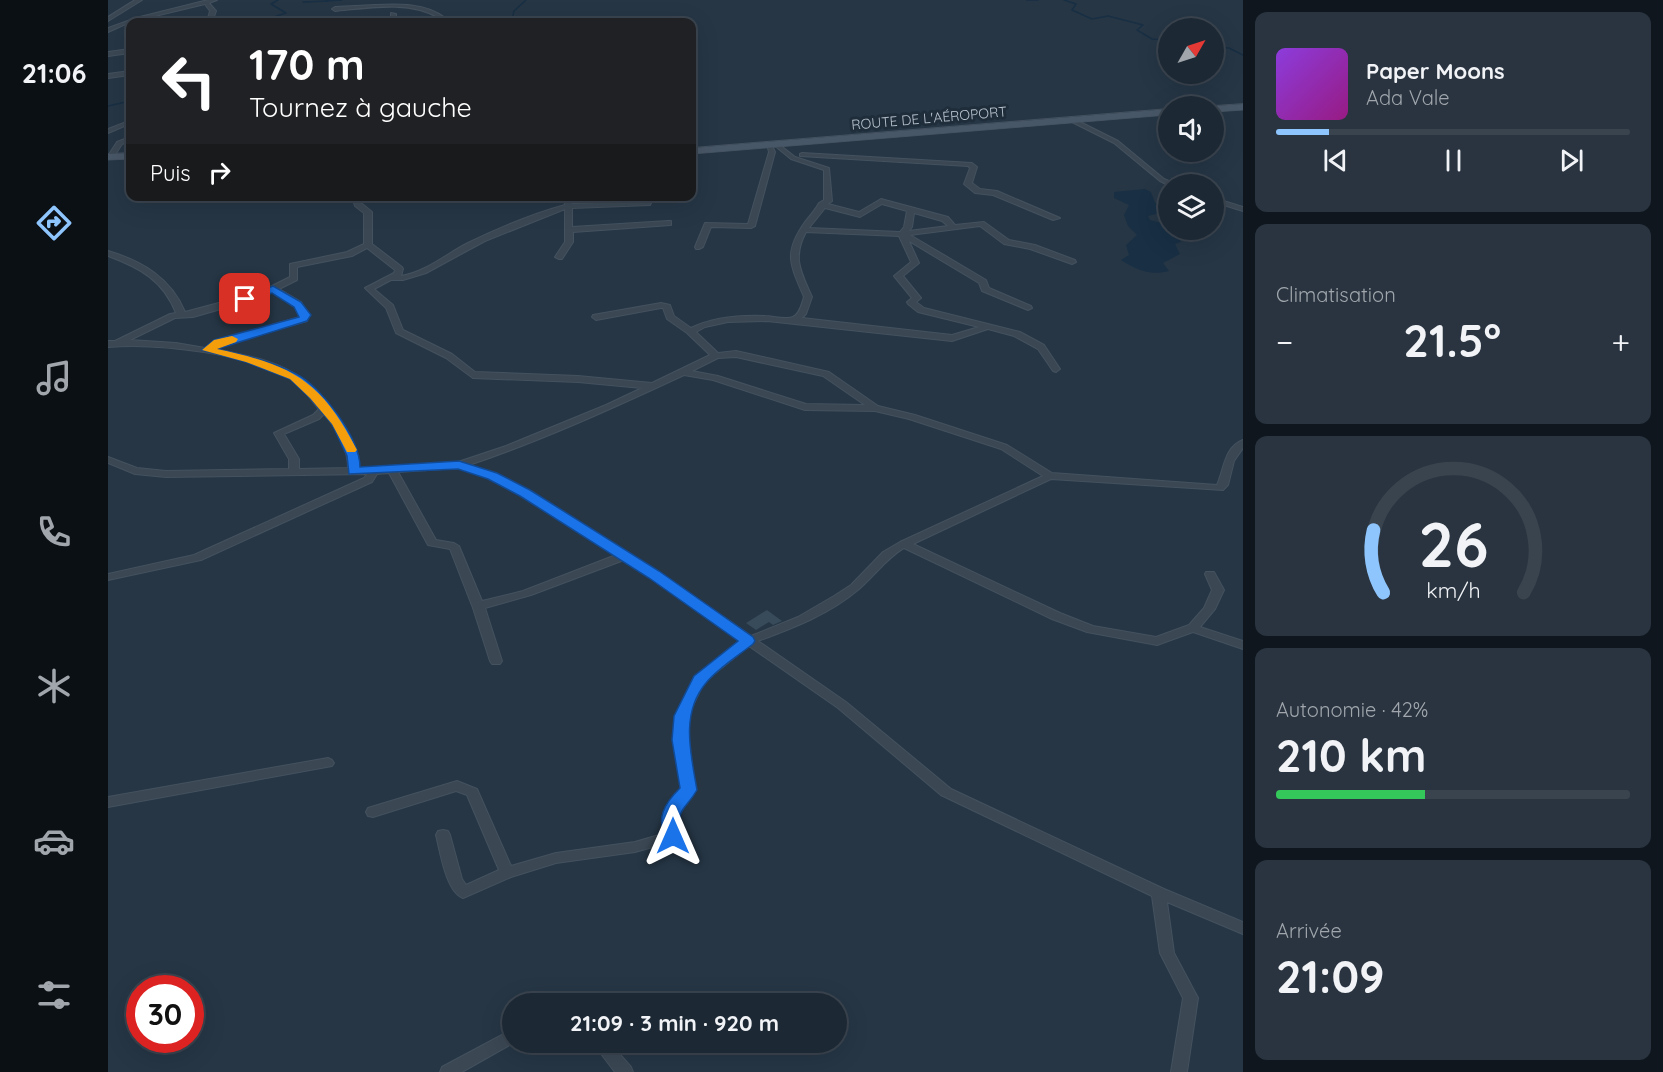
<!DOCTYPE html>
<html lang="fr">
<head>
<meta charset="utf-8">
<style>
  body { margin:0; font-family:Quicksand,sans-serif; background:#293440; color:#f1f3f6; height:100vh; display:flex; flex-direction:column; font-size:22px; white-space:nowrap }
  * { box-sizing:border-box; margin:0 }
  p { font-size:20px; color:#a0a6ac }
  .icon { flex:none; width:33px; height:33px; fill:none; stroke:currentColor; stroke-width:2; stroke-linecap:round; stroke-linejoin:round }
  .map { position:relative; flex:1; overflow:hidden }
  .side { display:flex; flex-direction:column; gap:12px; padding:12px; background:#0f161d; width:420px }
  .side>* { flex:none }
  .hud { position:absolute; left:18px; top:18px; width:570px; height:183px; border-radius:12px; box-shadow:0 6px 24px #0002,0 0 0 2px #3a444f; background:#202124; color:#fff; overflow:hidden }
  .needle { width:39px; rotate:51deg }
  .controls { position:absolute; left:1050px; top:18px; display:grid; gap:12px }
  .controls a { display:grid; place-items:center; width:66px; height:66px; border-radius:50%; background:#1c2834; box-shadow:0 6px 24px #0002,0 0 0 2px #3a444f; font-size:30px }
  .speed { position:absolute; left:18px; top:975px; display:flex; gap:12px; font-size:30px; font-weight:700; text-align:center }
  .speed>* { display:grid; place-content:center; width:78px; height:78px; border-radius:50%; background:#1c2834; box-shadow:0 6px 24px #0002,0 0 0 2px #3a444f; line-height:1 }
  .speed .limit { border:9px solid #d22; background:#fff; color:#111 }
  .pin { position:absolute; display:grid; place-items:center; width:51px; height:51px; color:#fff; margin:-26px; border-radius:12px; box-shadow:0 3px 9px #0006 }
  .me { position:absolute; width:66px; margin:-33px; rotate:0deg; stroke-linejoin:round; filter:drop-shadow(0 0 4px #0008) }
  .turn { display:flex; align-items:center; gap:21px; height:126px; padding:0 24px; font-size:27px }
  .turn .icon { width:78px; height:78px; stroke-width:2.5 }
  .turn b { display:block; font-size:42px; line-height:51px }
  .then { display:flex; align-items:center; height:57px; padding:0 24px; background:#0003; gap:12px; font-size:22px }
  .big { font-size:45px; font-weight:800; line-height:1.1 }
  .side .card { flex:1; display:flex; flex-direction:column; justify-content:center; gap:9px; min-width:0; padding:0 21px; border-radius:12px; background:#293440 }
  .side .dial { align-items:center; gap:0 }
  .dial svg { height:156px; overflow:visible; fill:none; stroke:#3a444f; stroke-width:7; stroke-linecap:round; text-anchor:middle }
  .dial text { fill:#f1f3f6; stroke:none }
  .song { display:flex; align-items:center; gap:18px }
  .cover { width:72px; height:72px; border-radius:9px; background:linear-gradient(135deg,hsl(270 70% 55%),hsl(310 70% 35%)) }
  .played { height:6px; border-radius:3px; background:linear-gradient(90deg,#8ec5fd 15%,#3a444f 15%) }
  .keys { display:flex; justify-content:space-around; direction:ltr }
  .heat { display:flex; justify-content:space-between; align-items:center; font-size:33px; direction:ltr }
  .charge { height:9px; border-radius:4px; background:linear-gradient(90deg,#34c759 42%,#3a444f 0) }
  .trip { position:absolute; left:394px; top:993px; width:345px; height:60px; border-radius:30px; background:#1c2834; box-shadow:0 6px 24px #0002,0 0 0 2px #3a444f; font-weight:800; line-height:60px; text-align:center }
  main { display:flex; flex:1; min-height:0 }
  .tab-bar { display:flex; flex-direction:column; width:108px; justify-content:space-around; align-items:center; background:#0b1015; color:#a0a6ac }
  .tab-bar .icon { width:42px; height:42px }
  .tab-bar .on { color:#8ec5fd }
  .tab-bar b { font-size:27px; color:#f1f3f6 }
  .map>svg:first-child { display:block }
  .water { fill:#182f44 }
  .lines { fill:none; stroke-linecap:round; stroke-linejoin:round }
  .stream { stroke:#182f44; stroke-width:1.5 }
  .building { fill:#384b5b }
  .street-casing { stroke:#44515e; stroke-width:2 }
  .secondary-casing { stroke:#44515e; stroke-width:1 }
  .street { fill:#3b4854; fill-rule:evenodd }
  .secondary { fill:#485767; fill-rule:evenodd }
  .route { fill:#1a73e8; stroke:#114b97; stroke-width:1.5 }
  .slow { fill:#f59e0b }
  .labels { text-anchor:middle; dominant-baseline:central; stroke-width:6; stroke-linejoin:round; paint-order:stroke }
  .far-street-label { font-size:14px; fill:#b8c3ce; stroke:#1f2d3a }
</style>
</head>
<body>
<main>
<nav class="tab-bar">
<b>21:06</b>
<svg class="icon on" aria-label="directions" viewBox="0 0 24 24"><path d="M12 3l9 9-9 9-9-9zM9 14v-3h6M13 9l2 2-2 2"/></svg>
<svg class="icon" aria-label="music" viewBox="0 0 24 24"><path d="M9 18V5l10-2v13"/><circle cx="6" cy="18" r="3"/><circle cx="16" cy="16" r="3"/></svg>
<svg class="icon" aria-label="phone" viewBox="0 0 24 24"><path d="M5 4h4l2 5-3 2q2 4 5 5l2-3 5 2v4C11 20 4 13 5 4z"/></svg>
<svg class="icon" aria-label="climate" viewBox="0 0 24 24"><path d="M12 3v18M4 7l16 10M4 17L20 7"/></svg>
<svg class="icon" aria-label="car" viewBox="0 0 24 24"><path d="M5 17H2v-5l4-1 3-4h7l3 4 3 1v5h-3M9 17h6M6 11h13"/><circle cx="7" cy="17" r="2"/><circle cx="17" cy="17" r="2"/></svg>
<svg class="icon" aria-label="filters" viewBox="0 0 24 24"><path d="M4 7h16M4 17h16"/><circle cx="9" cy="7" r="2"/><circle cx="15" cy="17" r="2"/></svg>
</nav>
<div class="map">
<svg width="1135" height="1072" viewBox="0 0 1135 1072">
  <rect width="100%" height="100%" fill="#263645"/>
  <path class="water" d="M1037,189L1043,192L1047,203L1060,205V211L1040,216L1042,220L1060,225V230H1083L1068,235L1073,242L1067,244L1072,254L1055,263L1061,271C1042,276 1029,270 1013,260L1021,255L1018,245L1029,235L1020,226L1016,215L1021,205L1006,198V192Z"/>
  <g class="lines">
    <g class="stream">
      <path d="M919,0H930"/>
      <path d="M956,0L968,4L964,10L984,19L1000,16L1035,25L1029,30L1044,39L1060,40"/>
      <path d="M218,1L234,0"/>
      <path d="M195,2L219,1"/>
      <path d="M150,22L178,13L163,4L170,0"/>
      <path d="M404,22L400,21L404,20L406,11L418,0"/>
      <path d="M1106,47L1121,48L1135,55"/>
      <path d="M0,106L22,101"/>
    </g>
  </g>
  <path class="building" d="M659,610L674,621L665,625L661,622L648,630L638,623Z"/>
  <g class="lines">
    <g class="street-casing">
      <g id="street">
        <path d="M27,0H34L0,21V17Z"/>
        <path d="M100,0H109L101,3L108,11L104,22H99L102,11L97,4L22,22L0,32V28L28,18Z"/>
        <path d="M267,5C290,4 318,3 337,18L334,22H330L331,18C302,0 259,8 227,11L224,9L227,7Z"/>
        <path d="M283,13L288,14V22H283Z"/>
        <path d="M22,49V53L0,56V52Z"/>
        <path d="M22,71V75L0,78V74Z"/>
        <path d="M962,119H966L1010,141L1056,179L1068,184L1060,185L1052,181L1006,143L962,121Z"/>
        <path d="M16,123L21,124L0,133V129Z"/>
        <path d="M22,137V141L14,144L5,158H1L0,156L9,142Z"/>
        <path d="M668,142L687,157L721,168L724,201L720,204L751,212L773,199L840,217L847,225L876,222L901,240L927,245L967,260L968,262L964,264L922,249L896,244L872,226L802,235L878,280L881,288L923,306L924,308L920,310L874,291L871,283L801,241L811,263L795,276L813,298L808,302L816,308L912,332L936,345L952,369L948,372L945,371L930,349L906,336L880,329L844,341L659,321L620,322L597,327L588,332L610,353L628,351L721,372L770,406L807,415L899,445L944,473L1109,485C1116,470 1116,447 1135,440V448L1126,461L1120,485L1115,490L943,479L805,544L952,613L985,626L1048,637L1081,625L1096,608L1104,590L1097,574L1098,572H1106L1116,590L1107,609L1092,627L1135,641V649L1085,632L1049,645L979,632L944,619L796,548C778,559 767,575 751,589C722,614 685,628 650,641L738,702L843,789L1056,889L1135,922V934L1059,902L1066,953L1090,998L1079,1072H1063L1075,998L1052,953L1044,896L833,795L730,708L641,646L596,682L580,716L578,740L587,790C582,798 572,804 570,815C568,823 573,832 570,840L527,852L448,863L403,877L355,898C338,892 332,851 328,835L330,831L335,830L340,831L342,835L354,879L358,885L391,870L359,795L348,791L265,817L260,816L258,812L260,808L349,781L369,789L403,866L448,853L527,842L558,833C554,814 561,802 574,789L566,740L568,716L587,677L633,640L516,560L423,595L377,608L394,661L392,664H384L382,661L365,608L342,549L320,545L281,473L269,474L264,482L93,560L0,580V574L86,555L256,478L259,474L58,477L27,474L0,463V457L29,468L58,471L181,469V459L166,433L205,415L211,409C203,400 196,389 186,381C147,353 47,343 0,347V341H7L62,314L68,313C55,280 32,268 0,256V251C34,261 63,278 77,312L152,292L182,277V264L239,252L256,244V213L247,206L244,196H251L253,203L264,212V244L294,267L295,269L293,276C318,272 338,254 360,243C391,228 424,214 457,205L456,196H464V204L539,201L543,203L542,205L464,208V227L560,221H563V225L465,232V242L454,259H451L447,257L457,242V209L377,241L318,273L295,280H283L266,289L285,305L295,330L344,354L367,372L470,376L544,383L602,355L579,333L559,319L555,308H553L488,320L484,317L485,315L553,303L562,305L566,316L583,328C606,317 631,315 657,316C664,316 678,320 685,317C692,314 694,303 696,297C682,264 675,253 697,222C702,216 708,209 711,203L716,200V170L683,159L666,145L665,144ZM774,204L799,211L796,227L792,232L701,228L717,208L752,217ZM806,213L834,221L840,226L801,231L804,227ZM698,232L791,236L803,262L786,276L804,298L799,302L800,304L810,312L871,327L844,335L694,318L698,314L704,297C693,272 684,258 698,232ZM259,248L287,270L286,273L257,288L278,308L288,333L338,358L365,378L470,382L534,388L498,405L398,446L350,462L250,468C249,445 237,427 222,410C213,400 205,388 194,379C171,360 134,355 106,349L113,345L199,321L201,315L193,302L171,289L189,280V267L244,256ZM165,292L187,306L193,315L192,317L107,341L97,348L68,343L22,340L67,318L85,317L158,296ZM628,357L715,376L757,405L698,404L610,376L584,371L610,358ZM576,375L605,380L697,410L767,411L801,419L893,449L935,476L792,542L775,552L743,585L726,596L690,617L643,636C590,599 537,563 482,529C442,504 406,480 361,465C435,440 505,408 576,375ZM216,414C230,430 240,447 240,468L191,469V459L176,434L211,419ZM350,468L380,478L413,495L508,555L415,591L374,601L351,546L346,543L328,540L290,472Z"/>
        <path d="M659,144H663L667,152L647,226L643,228L603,227L595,247L591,249H588L587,247L597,223L640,224L661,152Z"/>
        <path d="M694,153L864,163L869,167L864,183L872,189L889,191L952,218L945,220L885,195L867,193L856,184L862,168L860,166L692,156V154Z"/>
        <path d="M1106,198L1135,207V211L1106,202Z"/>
        <path d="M220,758L224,760L226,763L224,766L0,807V797Z"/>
        <path d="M405,1029V1042H407L354,1072H332L334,1067Z"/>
        <path d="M484,1042H501L523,1067L525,1072H507Z"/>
      </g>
    </g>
    <g class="secondary-casing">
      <g id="secondary">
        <path d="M1135,104V110L1106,112V106Z"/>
        <path d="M1060,109V115L584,154V148Z"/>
        <path d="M22,153V159L0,160V154Z"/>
      </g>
    </g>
    <use href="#street" class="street"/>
    <use href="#secondary" class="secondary"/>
  </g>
  <path class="route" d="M165,286L193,302L203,315L199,321L109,349C136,355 164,361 188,374C214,387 252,439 252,467L351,461L389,473L422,490L551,571L645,637L647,641L645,644C630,656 610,668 598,683C572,714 583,754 589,790C577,811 567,807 574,836L571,840H559C547,819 556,804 572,788L564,740L566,716L586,676L630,641L541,578L412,496L380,479L350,469L241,474L239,456L224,424L202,398L182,379L138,362L94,350L106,340L191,317L186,307L164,293L137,302L132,299Z"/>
  <path class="slow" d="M124,336L130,339L128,342L109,349C184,365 213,380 249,450L247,452H239L224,424L202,398L182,379L138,362L94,350L106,340Z"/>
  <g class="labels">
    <g class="far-street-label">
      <text transform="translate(821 118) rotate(-5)">ROUTE DE L'AÉROPORT</text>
    </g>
  </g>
</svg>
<div class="controls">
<a><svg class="needle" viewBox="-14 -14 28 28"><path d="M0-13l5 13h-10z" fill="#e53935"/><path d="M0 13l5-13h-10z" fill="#a0a6ac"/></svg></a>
<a><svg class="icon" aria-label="sound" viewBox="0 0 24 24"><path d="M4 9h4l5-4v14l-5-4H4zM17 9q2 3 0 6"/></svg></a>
<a><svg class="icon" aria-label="layers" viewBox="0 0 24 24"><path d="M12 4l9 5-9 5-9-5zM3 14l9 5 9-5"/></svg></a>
</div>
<div class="speed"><div class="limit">30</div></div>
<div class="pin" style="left:137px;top:299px;background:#d93025"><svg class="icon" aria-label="arrive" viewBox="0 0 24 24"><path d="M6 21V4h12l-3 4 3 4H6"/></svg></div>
<svg class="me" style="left:565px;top:836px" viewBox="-20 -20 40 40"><path d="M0-17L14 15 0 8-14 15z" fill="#1a73e8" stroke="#fff" stroke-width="4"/></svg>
<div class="trip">21:09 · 3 min · 920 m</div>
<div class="hud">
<div class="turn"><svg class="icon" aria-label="left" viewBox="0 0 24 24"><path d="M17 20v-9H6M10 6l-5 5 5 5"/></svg><div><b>170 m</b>Tournez à gauche</div></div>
<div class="then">Puis<svg class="icon" aria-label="right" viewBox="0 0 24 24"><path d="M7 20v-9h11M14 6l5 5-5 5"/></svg></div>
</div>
</div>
<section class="side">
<div class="card">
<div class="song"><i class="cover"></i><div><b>Paper Moons</b><p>Ada Vale</p></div></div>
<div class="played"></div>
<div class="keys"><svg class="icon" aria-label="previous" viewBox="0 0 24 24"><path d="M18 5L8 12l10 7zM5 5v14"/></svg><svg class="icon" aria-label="pause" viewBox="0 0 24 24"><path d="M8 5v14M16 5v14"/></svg><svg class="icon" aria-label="next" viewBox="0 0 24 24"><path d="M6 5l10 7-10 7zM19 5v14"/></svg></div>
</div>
<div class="card"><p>Climatisation</p>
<div class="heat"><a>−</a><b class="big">21.5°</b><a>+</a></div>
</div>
<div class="card dial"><svg viewBox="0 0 100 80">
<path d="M14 69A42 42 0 1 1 86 69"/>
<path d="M14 69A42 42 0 0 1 9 37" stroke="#8ec5fd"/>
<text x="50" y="56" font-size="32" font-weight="700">26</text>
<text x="50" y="72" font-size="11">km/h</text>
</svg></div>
<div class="card"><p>Autonomie · 42%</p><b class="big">210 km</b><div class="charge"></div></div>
<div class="card"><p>Arrivée</p><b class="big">21:09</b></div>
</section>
</main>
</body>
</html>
